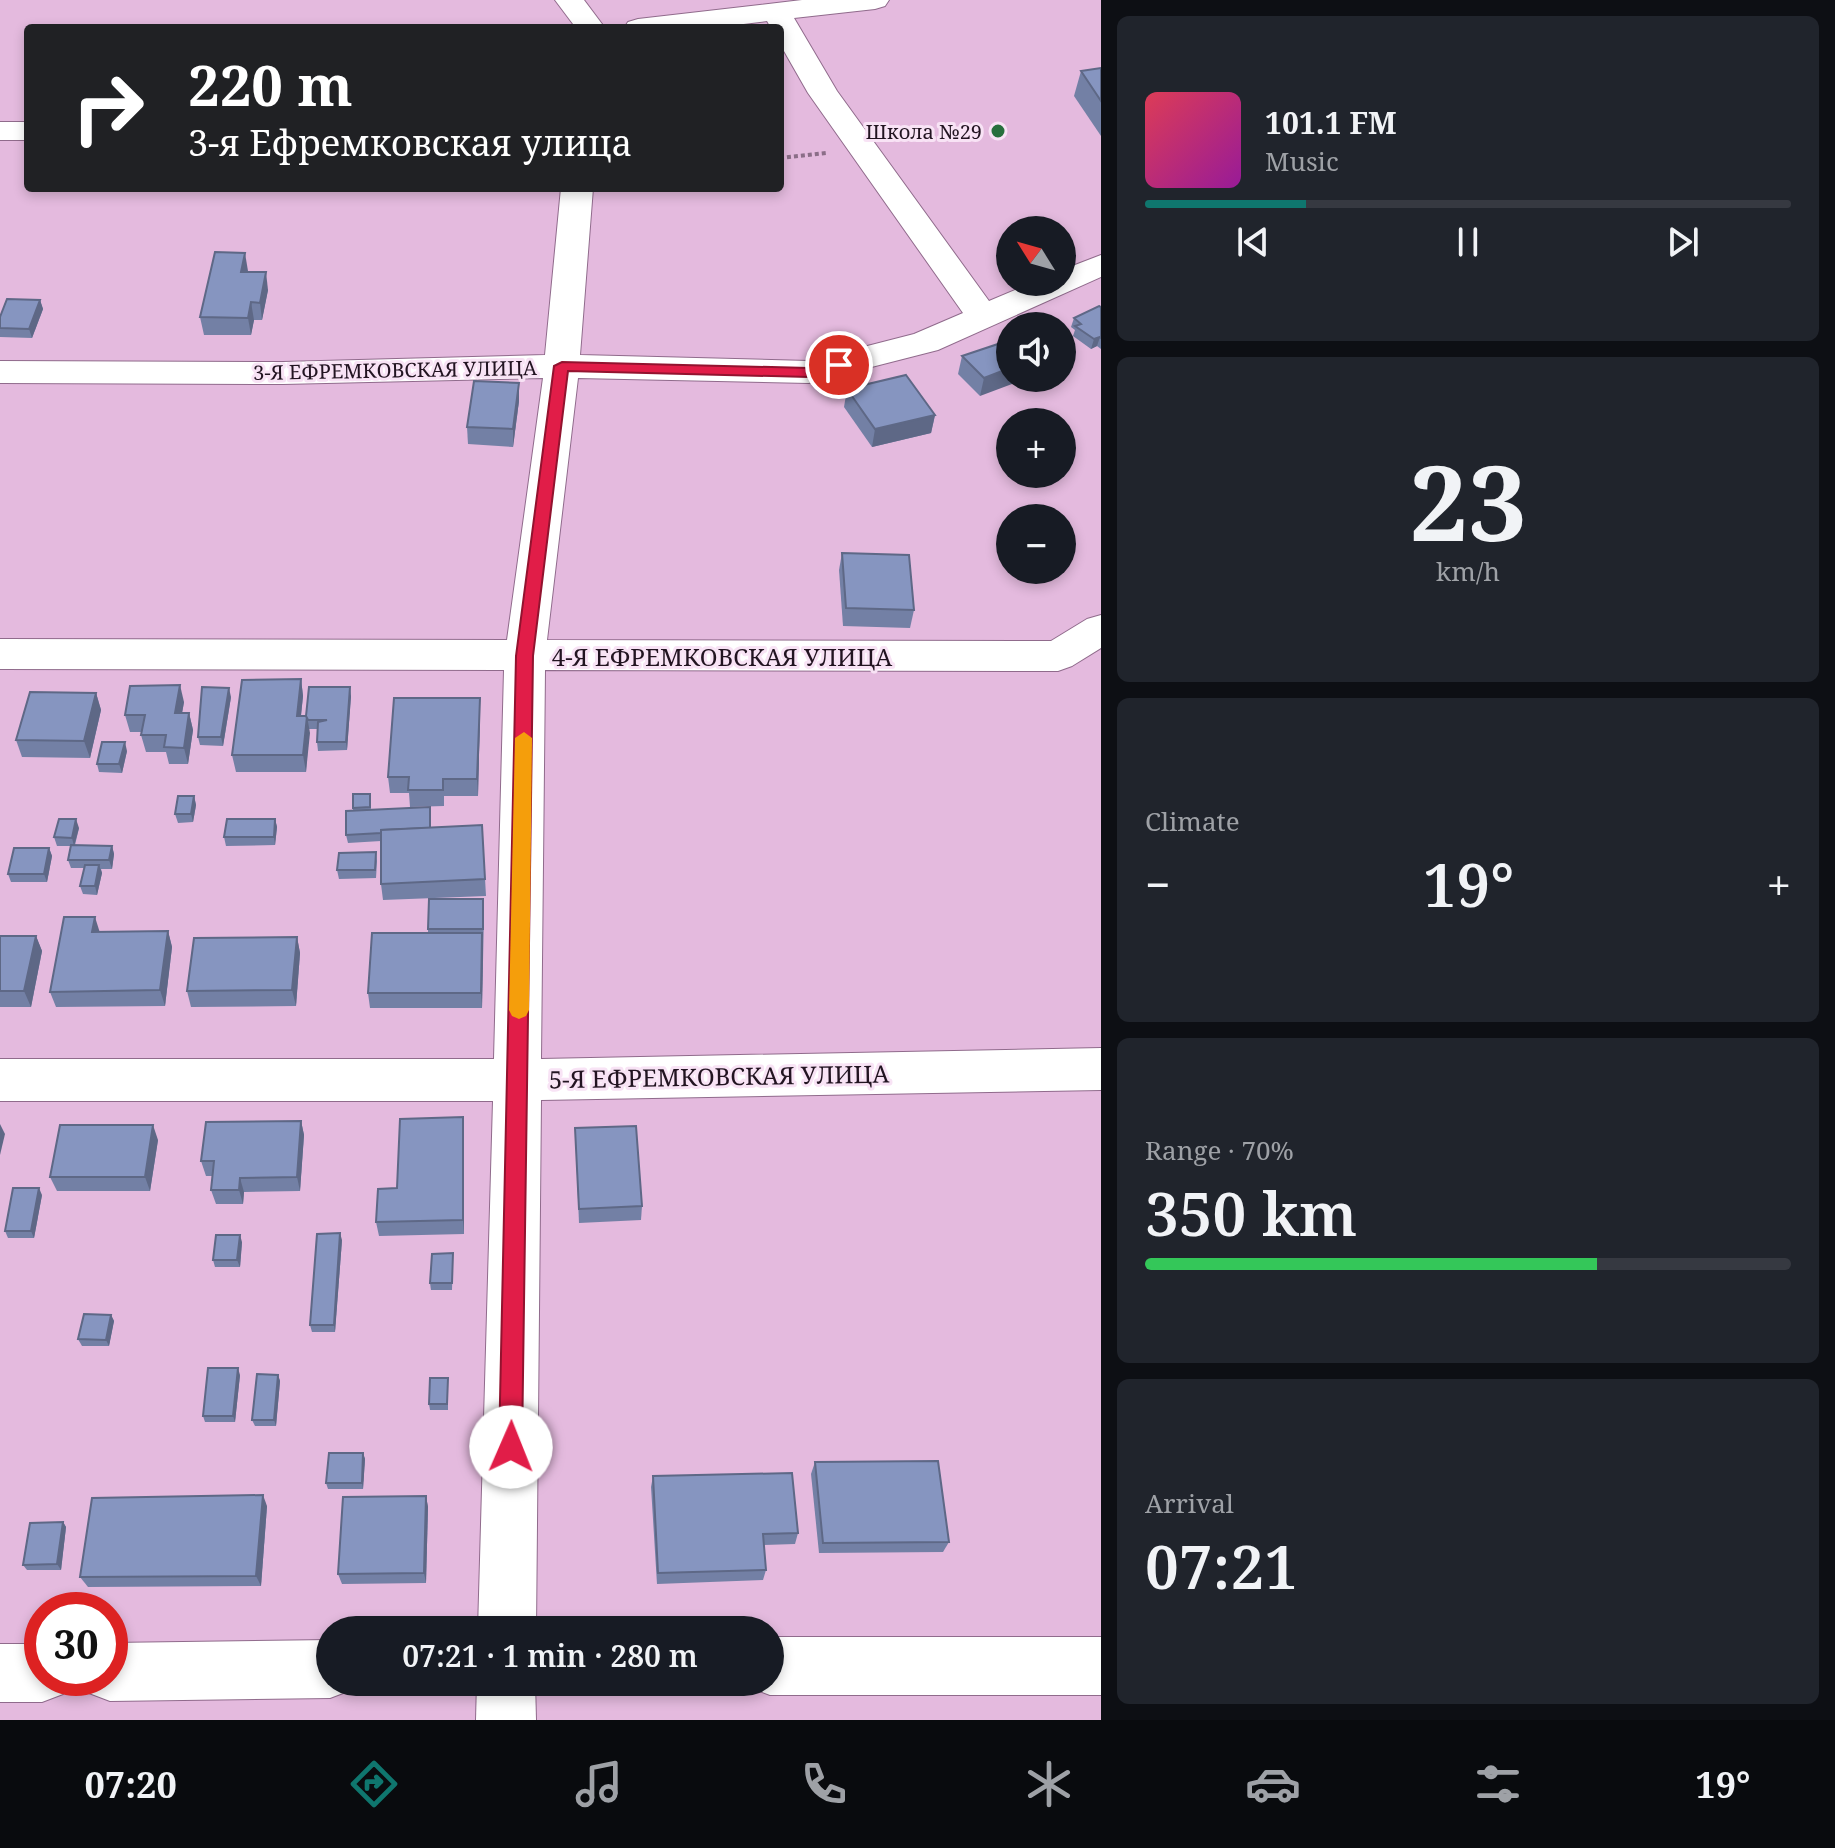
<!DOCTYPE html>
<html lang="en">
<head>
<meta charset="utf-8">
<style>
  body { margin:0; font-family:"Noto Serif",serif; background:#20242c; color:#f1f3f6; height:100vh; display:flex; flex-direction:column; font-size:30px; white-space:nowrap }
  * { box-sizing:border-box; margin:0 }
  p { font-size:26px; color:#9ea1a6 }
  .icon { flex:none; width:44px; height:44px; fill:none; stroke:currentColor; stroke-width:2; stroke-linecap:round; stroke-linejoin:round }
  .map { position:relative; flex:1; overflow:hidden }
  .drawer { display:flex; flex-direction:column; gap:16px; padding:16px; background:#0d0f14; width:734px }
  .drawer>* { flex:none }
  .top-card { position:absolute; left:24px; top:24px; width:760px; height:168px; border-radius:8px; box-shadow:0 4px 12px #0003; background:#202124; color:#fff; overflow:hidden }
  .needle { width:52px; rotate:307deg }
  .controls { position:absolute; left:996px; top:216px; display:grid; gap:16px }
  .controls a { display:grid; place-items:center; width:80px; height:80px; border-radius:50%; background:#171b24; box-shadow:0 4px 12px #0003; font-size:40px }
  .speed { position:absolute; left:24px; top:1592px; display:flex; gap:16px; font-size:40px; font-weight:700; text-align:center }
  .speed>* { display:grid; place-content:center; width:104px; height:104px; border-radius:50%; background:#171b24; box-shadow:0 4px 12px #0003; line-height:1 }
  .speed .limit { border:12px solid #d22; background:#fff; color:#111 }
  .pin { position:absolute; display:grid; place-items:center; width:68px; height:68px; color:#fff; margin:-34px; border:4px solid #fff; border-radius:50%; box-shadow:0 2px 8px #0007 }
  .me { position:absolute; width:88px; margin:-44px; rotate:1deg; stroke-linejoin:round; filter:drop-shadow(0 0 6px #0008) }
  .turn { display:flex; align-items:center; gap:28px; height:168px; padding:0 32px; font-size:36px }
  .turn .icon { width:104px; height:104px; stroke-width:2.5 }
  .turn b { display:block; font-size:56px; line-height:68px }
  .big { font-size:60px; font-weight:600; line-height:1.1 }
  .drawer .card { flex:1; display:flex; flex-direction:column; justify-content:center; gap:12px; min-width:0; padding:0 28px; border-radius:12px; background:#20242c }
  .drawer .dial { align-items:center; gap:0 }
  .dial b { font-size:104px; line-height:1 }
  .song { display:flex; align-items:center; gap:24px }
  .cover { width:96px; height:96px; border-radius:12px; background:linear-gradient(135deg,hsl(350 70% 55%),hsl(300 70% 35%)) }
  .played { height:8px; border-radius:4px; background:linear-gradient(90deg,#0f766e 25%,#363941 25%) }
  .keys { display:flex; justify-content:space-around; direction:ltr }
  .heat { display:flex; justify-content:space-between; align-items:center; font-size:44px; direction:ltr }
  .charge { height:12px; border-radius:6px; background:linear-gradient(90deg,#34c759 70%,#363941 0) }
  .trip { position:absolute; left:316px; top:1616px; width:468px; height:80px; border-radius:40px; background:#171b24; box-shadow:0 4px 12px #0003; font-weight:600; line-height:80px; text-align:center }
  .dock { display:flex; height:128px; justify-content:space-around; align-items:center; background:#090b0e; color:#9ea1a6 }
  .dock .icon { width:56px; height:56px }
  .dock .selected { color:#0f766e }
  .dock b { font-size:36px; color:#f1f3f6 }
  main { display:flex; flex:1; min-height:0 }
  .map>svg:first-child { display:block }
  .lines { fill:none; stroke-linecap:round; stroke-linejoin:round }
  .minor-casing { stroke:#906b8c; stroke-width:2 }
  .path { stroke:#8b6e88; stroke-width:4; stroke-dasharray:4 3; stroke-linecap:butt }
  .minor { fill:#fff; fill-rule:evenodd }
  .wall { fill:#7380a5 }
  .shaded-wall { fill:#5e6886 }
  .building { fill:#8695c0; stroke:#5e6886; stroke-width:2 }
  .route { fill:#e11d48; stroke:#92132f; stroke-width:2 }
  .slow { fill:#f59e0b }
  .poi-dot { fill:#276f3d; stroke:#f8e3f5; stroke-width:3 }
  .labels { text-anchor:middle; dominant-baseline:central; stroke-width:6; stroke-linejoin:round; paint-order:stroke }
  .far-poi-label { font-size:20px; fill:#221421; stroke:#f8e3f5; text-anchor:end }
  .far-street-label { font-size:20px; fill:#221421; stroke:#f8e3f5 }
  .street-label { font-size:24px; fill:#221421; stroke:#f8e3f5 }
</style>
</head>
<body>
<main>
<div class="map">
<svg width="1101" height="1720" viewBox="0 0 1101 1720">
  <rect width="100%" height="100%" fill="#e4bade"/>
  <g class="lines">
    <g class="minor-casing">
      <g id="minor">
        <path d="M555,0H584L605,28H576Z"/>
        <path d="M802,0H889L885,6L875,9L794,18L837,91L989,301L1034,282H1062V270L1101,255V277L938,350L809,383L578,378L547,640L1051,641L1087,619L1101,615V648L1072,666L1058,671L545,670L541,1059L1101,1048V1090L541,1100L536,1630H478L493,1101H0V1059H494L504,670L0,669V639L507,640L543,378L283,384L0,383V361L283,362L545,355L561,188H593L580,355L809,361L914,334L963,313L808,93L780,44V28H771L767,21L711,28H624L628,22L638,19Z"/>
        <rect x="0" y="122" width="28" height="18"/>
        <path d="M770,1637H1101V1695H770L749,1687L747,1682H770Z"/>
        <path d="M330,1640V1682H354L351,1690L330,1698L110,1701L89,1693L83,1678H110V1643Z"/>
        <path d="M0,1644H42V1678H69L63,1694L42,1702H0Z"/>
        <path d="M477,1682H535L536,1720H476Z"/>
      </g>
    </g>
    <path class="path" d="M780,158L826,153"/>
    <use href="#minor" class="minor"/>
  </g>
  <g class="wall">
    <path d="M1101,68V136L1074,96L1081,71Z"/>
    <path d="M248,271L247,272L268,290L262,320H254L251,335H204L200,317Z"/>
    <path d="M40,300L43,309L32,338L0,337V317Z"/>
    <path d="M1101,307V349L1097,346L1091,349L1073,336L1075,330L1071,327L1074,318Z"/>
    <path d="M1010,340L980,396L958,374L962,356Z"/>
    <path d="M847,389L935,415L931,433L872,447L844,407Z"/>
    <path d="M519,401L513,447L468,444L467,427Z"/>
    <path d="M842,553L914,610L910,628L843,626L839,570Z"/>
    <path d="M301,679L303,696L301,716H306L351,696L347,750L318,751L317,742L318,729H309L306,772H236L232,755Z"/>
    <path d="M96,693L101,710L90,758L22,757L16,740Z"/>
    <path d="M231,697L223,746L200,745L198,737Z"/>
    <path d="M184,702L182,713H189L193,730L188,764H169L166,752H146L141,735L142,732H130L125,715Z"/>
    <path d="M480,715L478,796H444V806L410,807L409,793H390L388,777Z"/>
    <path d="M127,751L122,773L99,772L97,764Z"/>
    <path d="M370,794L371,810L431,828L482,825L486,896L383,900L381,884V841L348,843L346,835L353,811V808Z"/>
    <path d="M194,796L196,805L193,822L178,823L175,814Z"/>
    <path d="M275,819L277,827L275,845L226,846L224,837Z"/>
    <path d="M79,828L75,845L112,846L114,854L112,869H101L102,873L97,895L83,894L80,886L84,868H71L68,860L71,846H57L54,837Z"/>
    <path d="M49,848L52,856L47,882H11L8,874Z"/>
    <path d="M376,852L377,861L376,878L339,879L337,870Z"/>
    <path d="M484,915L482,1008H370L368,993L428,933V929Z"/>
    <path d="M168,931L172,947L165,1006L56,1007L50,992Z"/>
    <path d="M0,936H36L42,951L31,1007H0Z"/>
    <path d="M297,937L300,953L296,1006L191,1007L187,991Z"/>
    <path d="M463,1117L464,1132V1234L379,1236L376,1222L397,1188Z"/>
    <path d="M301,1121L304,1135L300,1191L244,1192L243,1204H216L211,1190L213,1176H206L201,1161Z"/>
    <path d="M575,1128L642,1206L641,1220L579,1223Z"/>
    <path d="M158,1140L150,1191H57L50,1177Z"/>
    <path d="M42,1195L34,1238H8L5,1231Z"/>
    <path d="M342,1240L335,1332H312L310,1325Z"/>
    <path d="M242,1242L240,1267H215L213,1260Z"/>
    <path d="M453,1253L452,1290H431L430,1283Z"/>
    <path d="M111,1315L114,1321L109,1346H82L78,1339Z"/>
    <path d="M240,1375L235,1422H205L203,1416Z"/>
    <path d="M278,1375L280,1381L276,1426H255L252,1420Z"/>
    <path d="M448,1378V1410H430L429,1404Z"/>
    <path d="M363,1453L365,1459L363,1489H328L326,1483Z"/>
    <path d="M815,1462L949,1542L943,1552L819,1553L811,1474Z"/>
    <path d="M653,1476L798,1533L795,1544L764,1545L766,1570L763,1580L657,1584L651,1487Z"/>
    <path d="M426,1496L428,1507L426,1583L342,1584L338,1574Z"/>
    <path d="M267,1506L261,1586L88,1587L80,1577Z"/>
    <path d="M63,1522L66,1527L61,1570H27L23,1565Z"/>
  </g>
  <g class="shaded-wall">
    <path d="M245,253L248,271L244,290L241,272Z"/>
    <path d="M266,272L268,290L262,320L260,303Z"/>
    <path d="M40,300L43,309L32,338L29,329Z"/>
    <path d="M251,302L254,320L251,335L248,318Z"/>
    <path d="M1100,337L1097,346L1091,349L1094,339Z"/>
    <path d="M1010,368V378H1028L980,396L984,378Z"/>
    <path d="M519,383V401L513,447V429Z"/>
    <path d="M935,415L931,433L872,447L875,429Z"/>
    <path d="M301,679L303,696L299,733L297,716Z"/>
    <path d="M180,685L184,702L179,730L175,713Z"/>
    <path d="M350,687L351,696L347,750L346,742Z"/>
    <path d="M229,688L231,697L223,746L221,737Z"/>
    <path d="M96,693L101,710L90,758L84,741Z"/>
    <path d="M480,698V715L478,796L477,779Z"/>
    <path d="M189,713L193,730L188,764L184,748Z"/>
    <path d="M307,716L310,733L306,772L303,755Z"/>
    <path d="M125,742L127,751L122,773L119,764Z"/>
    <path d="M194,796L196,805L193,822L191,814Z"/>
    <path d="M76,819L79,828L74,846L72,838Z"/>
    <path d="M275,819L277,827L275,845L274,837Z"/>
    <path d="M112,846L114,854L112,869L109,860Z"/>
    <path d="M49,848L52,856L47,882L44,874Z"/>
    <path d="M99,865L102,873L97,895L95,886Z"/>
    <path d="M95,917L100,933L92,932Z"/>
    <path d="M168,931L172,947L165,1006L160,990Z"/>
    <path d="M482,933L483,949L482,1008L481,993Z"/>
    <path d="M36,936L42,951L31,1007L24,991Z"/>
    <path d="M297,937L300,953L296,1006L292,990Z"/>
    <path d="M463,1117L464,1132V1234L463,1220Z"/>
    <path d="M301,1121L304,1135L300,1191L297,1177Z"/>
    <path d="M0,1124L5,1134L0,1155Z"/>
    <path d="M153,1125L158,1140L150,1191L145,1177Z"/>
    <path d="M240,1178L244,1192L243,1204L239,1190Z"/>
    <path d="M39,1188L42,1195L34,1238L31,1231Z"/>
    <path d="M340,1233L342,1240L335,1332L334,1325Z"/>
    <path d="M240,1235L242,1242L240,1267L237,1260Z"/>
    <path d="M111,1315L114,1321L109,1346L106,1340Z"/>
    <path d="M238,1368L240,1375L235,1422L233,1416Z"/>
    <path d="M278,1375L280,1381L276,1426L274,1420Z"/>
    <path d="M363,1453L365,1459L363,1489L362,1483Z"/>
    <path d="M263,1495L267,1506L261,1586L256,1576Z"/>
    <path d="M426,1496L428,1507L426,1583L424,1573Z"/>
    <path d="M63,1522L66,1527L61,1570L57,1564Z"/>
  </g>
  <g class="building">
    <path d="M1101,68V101L1081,71Z"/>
    <path d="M215,252L245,253L241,272H266L260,303L251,302L248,318L200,317Z"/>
    <path d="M7,299L40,300L29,329L0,328V317Z"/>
    <path d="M1099,306L1101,307V338L1100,337L1094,339L1075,326L1081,324L1074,318Z"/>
    <path d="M1010,340V368L984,378L962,356Z"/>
    <path d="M906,375L935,415L875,429L847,389Z"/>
    <path d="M474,381L519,383L513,429L467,427Z"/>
    <path d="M842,553L909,555L914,610L846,608Z"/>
    <path d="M301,679L297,716H307L303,755H232L242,680Z"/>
    <path d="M180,685L175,713H189L184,748L164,747L166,735H141L145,715H125L130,686Z"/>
    <path d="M202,687L229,688L221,737H198Z"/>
    <path d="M309,687H350L346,742H317L318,722L327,720H308L306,716Z"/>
    <path d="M30,692L96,693L84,741L16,740Z"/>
    <path d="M394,698H480L477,779H443V790H408L409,777H388Z"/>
    <path d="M102,742H125L119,764H97Z"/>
    <path d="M353,794H370V807L353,808Z"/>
    <path d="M178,796H194L191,814H175Z"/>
    <path d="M430,807V828L381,830V833L346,835V811Z"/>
    <path d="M59,819H76L72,838L54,837Z"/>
    <path d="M227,819H275L274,837H224Z"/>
    <path d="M482,825L485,879L381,884V830Z"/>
    <path d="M71,845L112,846L109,860H68Z"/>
    <path d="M14,848H49L44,874H8Z"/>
    <path d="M376,852L375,870H337L339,853Z"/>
    <path d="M85,865H99L95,886H80Z"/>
    <path d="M429,899H483V929H428Z"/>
    <path d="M64,917H95L92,932L168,931L160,990L50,992Z"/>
    <path d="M372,933H482L481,993H368Z"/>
    <path d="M0,936H36L24,991H0Z"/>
    <path d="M297,937L292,990L187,991L194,938Z"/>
    <path d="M463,1117V1220L376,1222L378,1189L397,1188L400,1119Z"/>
    <path d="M301,1121L297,1177L240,1178L239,1190H211L214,1161H201L206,1122Z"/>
    <path d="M60,1125H153L145,1177H50Z"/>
    <path d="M636,1126L642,1206L579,1209L575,1128Z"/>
    <path d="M13,1188H39L31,1231H5Z"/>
    <path d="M340,1233L334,1325H310L317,1234Z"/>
    <path d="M216,1235H240L237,1260H213Z"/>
    <path d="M453,1253L452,1283H430L432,1254Z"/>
    <path d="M84,1314L111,1315L106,1340L78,1339Z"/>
    <path d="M208,1368H238L233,1416H203Z"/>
    <path d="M257,1374L278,1375L274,1420H252Z"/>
    <path d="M430,1378H448L447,1404H429Z"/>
    <path d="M329,1453H363L362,1483H326Z"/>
    <path d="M938,1461L949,1542L823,1543L815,1462Z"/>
    <path d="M792,1473L798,1533L763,1534L766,1570L658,1573L653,1476Z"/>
    <path d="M263,1495L256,1576L80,1577L92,1498Z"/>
    <path d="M426,1496L424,1573L338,1574L343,1497Z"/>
    <path d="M63,1522L57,1564L23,1565L30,1523Z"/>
  </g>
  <path class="route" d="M839,360L846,365L844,368L809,377L568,371L533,656L522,1447L519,1455L511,1458L503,1455L499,1447L516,656L554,366L562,362L809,368Z"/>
  <path class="slow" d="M524,732L532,738L529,1010L526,1016L519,1019L512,1016L509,1010L515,738Z"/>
  <circle class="poi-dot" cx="998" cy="131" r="8"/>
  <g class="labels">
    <g class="far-poi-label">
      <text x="982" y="131">Школа №29</text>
    </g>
    <g class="far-street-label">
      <text transform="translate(395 370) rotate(-1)">3-Я ЕФРЕМКОВСКАЯ УЛИЦА</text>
    </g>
    <g class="street-label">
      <text x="722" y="656">4-Я ЕФРЕМКОВСКАЯ УЛИЦА</text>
      <text transform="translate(719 1076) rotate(-1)">5-Я ЕФРЕМКОВСКАЯ УЛИЦА</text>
    </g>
  </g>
</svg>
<div class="controls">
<a><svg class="needle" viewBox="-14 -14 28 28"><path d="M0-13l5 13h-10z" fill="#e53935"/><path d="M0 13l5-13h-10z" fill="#9ea1a6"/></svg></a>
<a><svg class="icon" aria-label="sound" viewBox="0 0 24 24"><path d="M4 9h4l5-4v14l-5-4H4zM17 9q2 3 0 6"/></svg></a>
<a>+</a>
<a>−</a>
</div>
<div class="speed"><div class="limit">30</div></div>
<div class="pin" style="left:839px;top:365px;background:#d93025"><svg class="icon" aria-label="arrive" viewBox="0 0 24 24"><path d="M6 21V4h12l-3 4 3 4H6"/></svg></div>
<svg class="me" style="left:511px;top:1447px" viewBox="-20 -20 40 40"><circle r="19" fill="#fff"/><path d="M0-13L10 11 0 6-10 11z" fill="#e11d48"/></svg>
<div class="trip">07:21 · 1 min · 280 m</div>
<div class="top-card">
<div class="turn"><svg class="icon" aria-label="right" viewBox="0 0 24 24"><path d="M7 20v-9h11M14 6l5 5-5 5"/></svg><div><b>220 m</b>3-я Ефремковская улица</div></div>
</div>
</div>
<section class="drawer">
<div class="card">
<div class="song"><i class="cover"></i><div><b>101.1 FM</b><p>Music</p></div></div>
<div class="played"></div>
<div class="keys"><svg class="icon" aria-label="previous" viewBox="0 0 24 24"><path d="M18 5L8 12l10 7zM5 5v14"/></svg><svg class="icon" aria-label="pause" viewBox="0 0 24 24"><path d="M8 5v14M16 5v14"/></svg><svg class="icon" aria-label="next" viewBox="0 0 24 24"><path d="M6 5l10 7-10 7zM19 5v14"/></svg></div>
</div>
<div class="card dial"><b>23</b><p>km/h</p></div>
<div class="card"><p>Climate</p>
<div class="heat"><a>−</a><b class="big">19°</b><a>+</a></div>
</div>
<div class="card"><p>Range · 70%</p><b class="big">350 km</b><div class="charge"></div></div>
<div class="card"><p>Arrival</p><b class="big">07:21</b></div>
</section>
</main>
<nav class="dock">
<b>07:20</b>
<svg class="icon selected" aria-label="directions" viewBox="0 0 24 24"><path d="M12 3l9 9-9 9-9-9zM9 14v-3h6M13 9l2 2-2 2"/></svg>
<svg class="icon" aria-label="music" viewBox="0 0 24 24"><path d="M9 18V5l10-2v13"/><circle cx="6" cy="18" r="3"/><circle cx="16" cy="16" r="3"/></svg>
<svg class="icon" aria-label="phone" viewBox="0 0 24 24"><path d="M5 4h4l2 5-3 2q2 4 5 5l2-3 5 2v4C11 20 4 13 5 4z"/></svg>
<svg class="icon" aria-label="climate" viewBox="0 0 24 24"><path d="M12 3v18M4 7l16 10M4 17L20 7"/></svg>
<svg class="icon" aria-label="car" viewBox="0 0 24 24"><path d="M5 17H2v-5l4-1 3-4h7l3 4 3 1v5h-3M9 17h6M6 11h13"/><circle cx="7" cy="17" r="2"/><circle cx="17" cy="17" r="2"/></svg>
<svg class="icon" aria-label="filters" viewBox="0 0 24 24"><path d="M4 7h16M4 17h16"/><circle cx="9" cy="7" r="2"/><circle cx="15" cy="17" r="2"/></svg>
<b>19°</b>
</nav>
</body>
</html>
